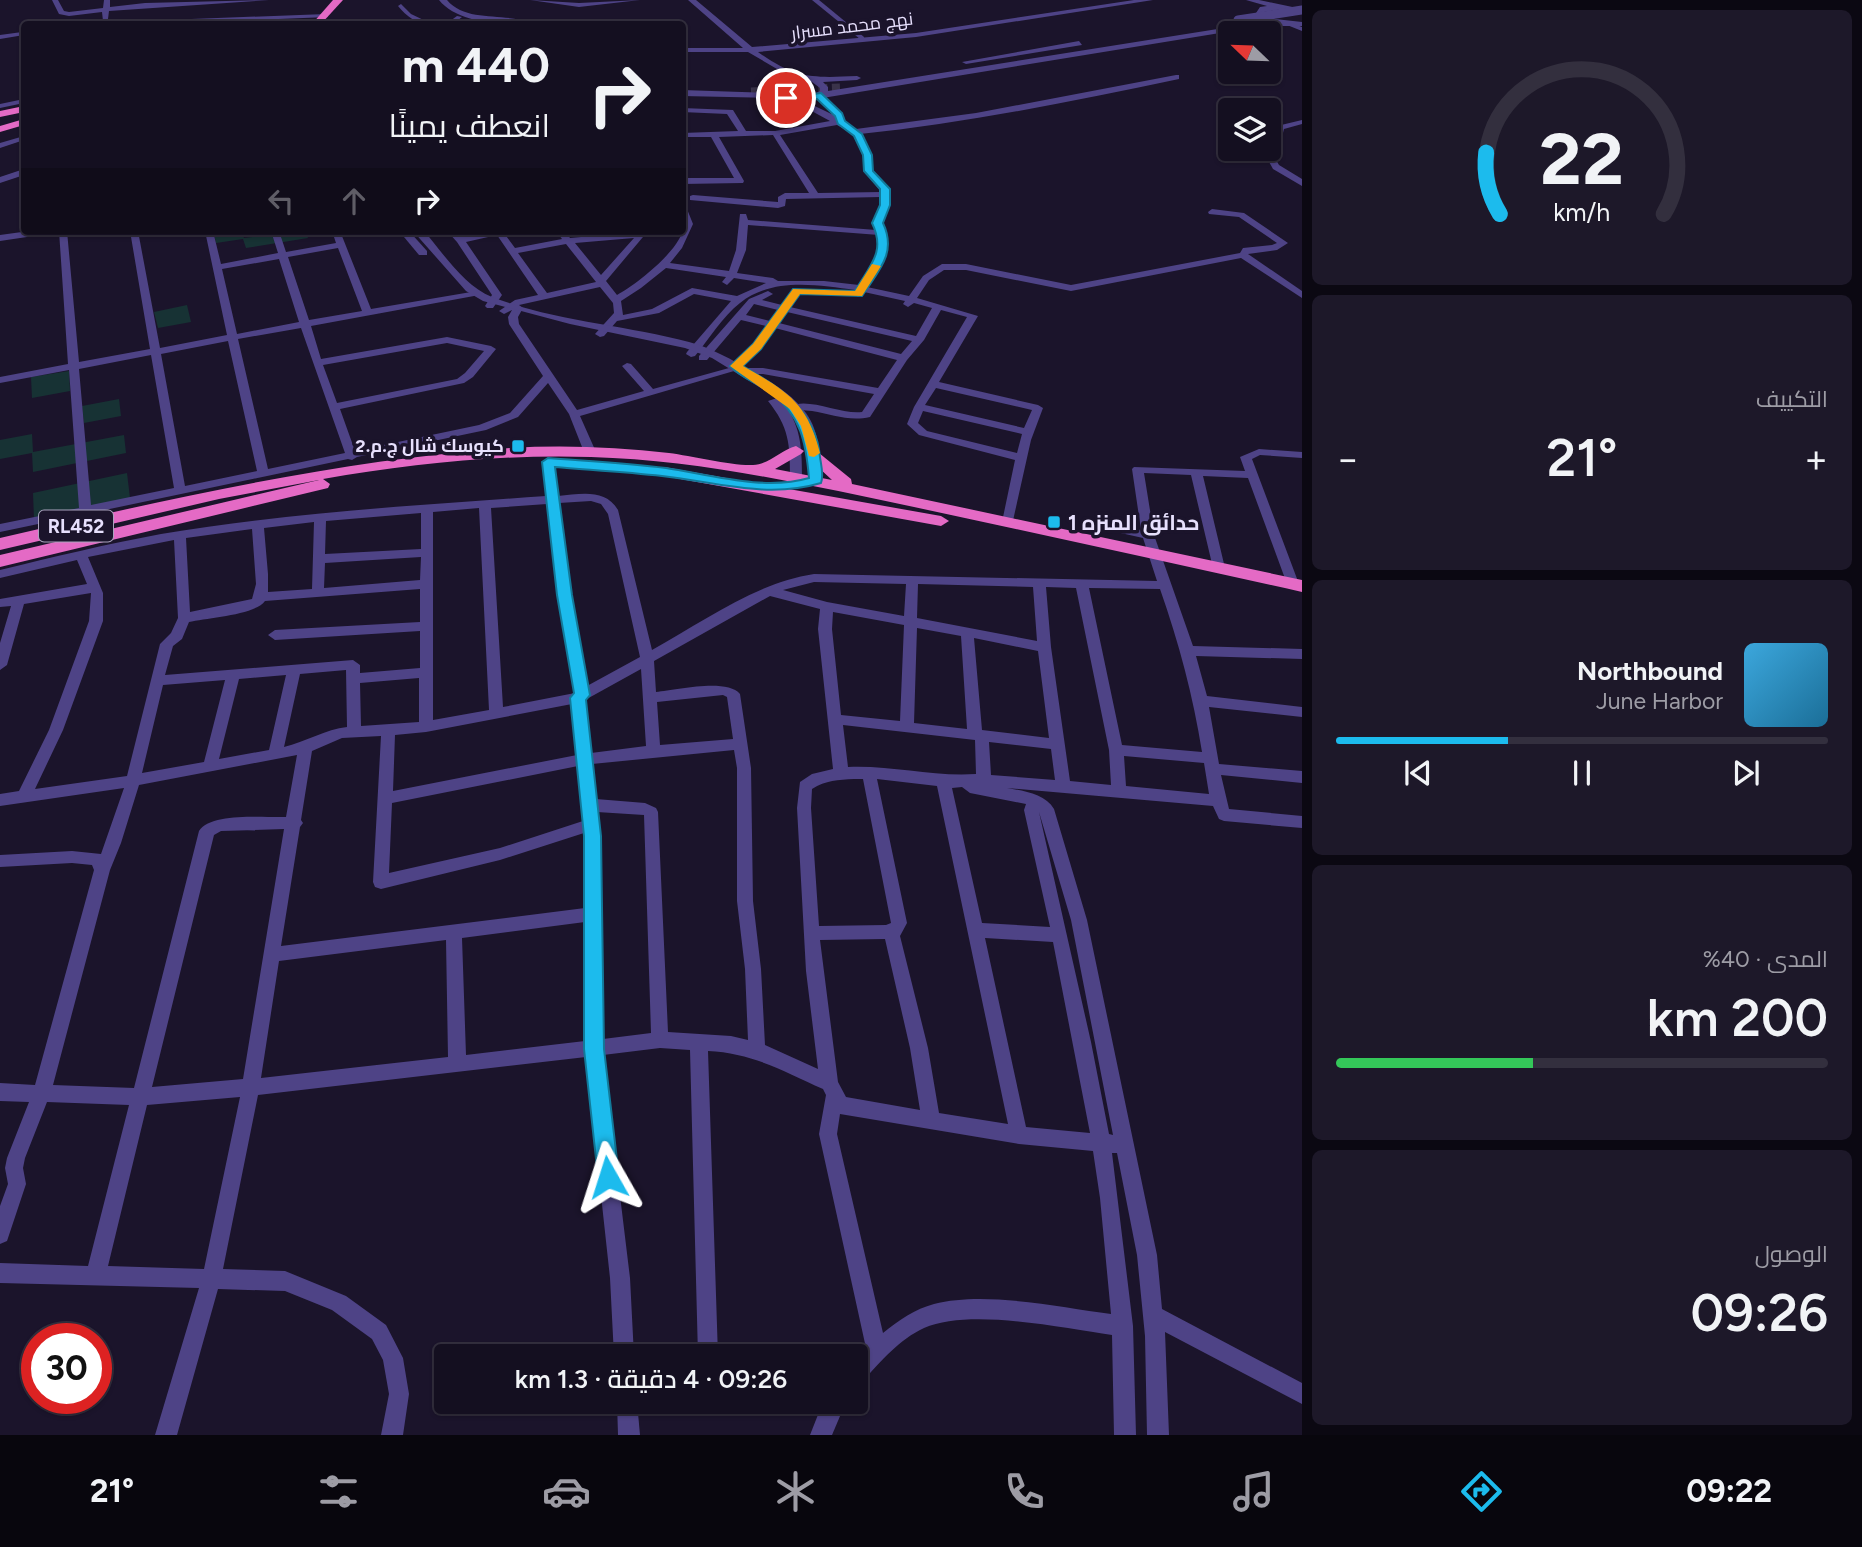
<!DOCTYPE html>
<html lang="ar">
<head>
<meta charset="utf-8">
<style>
  body { margin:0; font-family:Figtree,Cairo,sans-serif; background:#1d1829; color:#f1f3f6; direction:rtl; height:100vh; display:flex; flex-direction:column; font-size:26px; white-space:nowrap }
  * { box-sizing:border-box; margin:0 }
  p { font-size:23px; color:#9d9ca5 }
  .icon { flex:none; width:38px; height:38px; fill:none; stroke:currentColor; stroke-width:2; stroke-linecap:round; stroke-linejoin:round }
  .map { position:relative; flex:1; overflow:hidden; direction:ltr }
  .sheet { display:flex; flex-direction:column; gap:10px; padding:10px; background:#0b0812; width:560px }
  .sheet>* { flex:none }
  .hud { position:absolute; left:21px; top:21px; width:665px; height:214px; border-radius:7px; box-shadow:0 2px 5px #0004,0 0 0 2px #332f3e; direction:rtl; background:#140f20; color:#f1f3f6; overflow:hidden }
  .needle { width:46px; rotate:293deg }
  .tools { position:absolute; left:1218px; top:21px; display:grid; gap:14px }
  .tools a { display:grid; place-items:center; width:63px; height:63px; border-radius:7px; background:#140f20; box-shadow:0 2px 5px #0004,0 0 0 2px #332f3e; font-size:35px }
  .speed { position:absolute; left:21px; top:1323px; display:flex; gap:14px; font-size:35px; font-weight:700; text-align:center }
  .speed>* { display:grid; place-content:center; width:91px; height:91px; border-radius:50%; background:#140f20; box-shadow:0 2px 5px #0004,0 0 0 2px #332f3e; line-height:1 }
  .speed .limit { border:10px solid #d22; background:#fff; color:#111 }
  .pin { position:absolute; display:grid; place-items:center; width:60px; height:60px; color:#fff; margin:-30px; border:4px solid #fff; border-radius:50%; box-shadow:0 2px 7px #0007 }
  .me { position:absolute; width:77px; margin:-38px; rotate:354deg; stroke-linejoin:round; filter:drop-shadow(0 0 5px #0008) }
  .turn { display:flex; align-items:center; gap:24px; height:147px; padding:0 21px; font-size:32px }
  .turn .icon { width:91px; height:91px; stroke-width:2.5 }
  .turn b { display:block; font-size:49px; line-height:60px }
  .lanes { display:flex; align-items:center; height:66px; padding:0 21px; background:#0003; justify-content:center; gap:35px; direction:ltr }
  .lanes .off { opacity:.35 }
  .big { font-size:52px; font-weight:600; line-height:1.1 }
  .sheet .card { flex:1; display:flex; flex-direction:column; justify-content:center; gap:10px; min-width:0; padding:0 24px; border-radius:10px; background:#1d1829 }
  .sheet .dial { align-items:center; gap:0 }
  .dial svg { height:182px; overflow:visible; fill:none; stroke:#332f3e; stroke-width:7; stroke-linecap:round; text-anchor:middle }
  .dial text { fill:#f1f3f6; stroke:none }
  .song { display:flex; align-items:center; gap:21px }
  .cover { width:84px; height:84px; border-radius:10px; background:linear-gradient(135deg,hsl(200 70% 55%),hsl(200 70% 35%)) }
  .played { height:7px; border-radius:4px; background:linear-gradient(90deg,#1cbbed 35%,#332f3e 35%) }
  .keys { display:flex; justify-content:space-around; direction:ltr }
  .heat { display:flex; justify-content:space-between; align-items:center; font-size:38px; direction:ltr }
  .charge { height:10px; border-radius:5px; background:linear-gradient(90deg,#34c759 40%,#332f3e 0) }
  .trip { position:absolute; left:434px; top:1344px; width:434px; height:70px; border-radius:7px; background:#140f20; box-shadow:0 2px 5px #0004,0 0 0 2px #332f3e; font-weight:600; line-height:70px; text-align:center; direction:rtl }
  .menu { display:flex; height:112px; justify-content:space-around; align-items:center; background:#08060d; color:#9d9ca5 }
  .menu .icon { width:49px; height:49px }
  .menu .active { color:#1cbbed }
  .menu b { font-size:32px; color:#f1f3f6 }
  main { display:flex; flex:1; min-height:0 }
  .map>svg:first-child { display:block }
  .green { fill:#173234 }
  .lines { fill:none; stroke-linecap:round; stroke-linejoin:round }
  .tertiary-tunnel { stroke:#3a334a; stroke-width:9; stroke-dasharray:9 4.5; stroke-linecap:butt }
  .minor { fill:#4e4386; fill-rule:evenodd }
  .tertiary { fill:#4e4386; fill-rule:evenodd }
  .trunk { fill:#e46ac5; fill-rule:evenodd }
  .tertiary-bridge { stroke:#4e4386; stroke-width:9 }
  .route { fill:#1cbbed; stroke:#127a9a; stroke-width:2 }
  .slow { fill:#f59e0b }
  .poi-dot { fill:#1cbbed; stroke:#1b142b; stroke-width:2.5 }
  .labels { text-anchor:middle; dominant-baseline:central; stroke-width:7; stroke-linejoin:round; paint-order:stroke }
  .far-street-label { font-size:18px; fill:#e7e0fd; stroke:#1b142b }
  .far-poi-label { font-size:18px; font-weight:bold; fill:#e7e0fd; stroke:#1b142b; text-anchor:end }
  .shield { fill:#1b142b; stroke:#aaa3be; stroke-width:2 }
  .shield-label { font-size:19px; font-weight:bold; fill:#e7e0fd }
  .poi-label { font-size:21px; font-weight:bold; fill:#e7e0fd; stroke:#1b142b; text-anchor:start }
</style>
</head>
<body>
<main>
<section class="sheet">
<div class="card dial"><svg viewBox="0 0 100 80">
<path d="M14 69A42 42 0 1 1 86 69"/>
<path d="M14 69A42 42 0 0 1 8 42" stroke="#1cbbed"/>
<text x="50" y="56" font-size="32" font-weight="700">22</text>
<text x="50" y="72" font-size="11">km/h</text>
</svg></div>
<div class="card"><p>التكييف</p>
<div class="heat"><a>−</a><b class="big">21°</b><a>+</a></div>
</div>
<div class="card">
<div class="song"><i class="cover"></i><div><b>Northbound</b><p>June Harbor</p></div></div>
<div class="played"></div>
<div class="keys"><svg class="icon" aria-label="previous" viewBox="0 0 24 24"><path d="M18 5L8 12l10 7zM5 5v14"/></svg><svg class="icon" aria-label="pause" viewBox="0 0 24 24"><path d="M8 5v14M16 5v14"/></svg><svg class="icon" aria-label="next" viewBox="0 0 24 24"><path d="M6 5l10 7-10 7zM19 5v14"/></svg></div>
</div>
<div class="card"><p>المدى · 40%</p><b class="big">200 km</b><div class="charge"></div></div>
<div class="card"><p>الوصول</p><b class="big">09:26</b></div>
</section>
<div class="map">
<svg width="1302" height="1435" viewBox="0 0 1302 1435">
  <rect width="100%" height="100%" fill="#1b142b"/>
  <g class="green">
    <path d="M241,231L244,238L305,231L308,238L246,248L243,239L216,243L214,234Z"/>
    <path d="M187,305L191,322L158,328L154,312Z"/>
    <path d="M69,371L70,391L32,398L31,377Z"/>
    <path d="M119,399L121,416L84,423L82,406Z"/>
    <path d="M32,434L33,452L124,435L126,453L33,472L32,453L0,459V440Z"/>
    <path d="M127,473L130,498L34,519L33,493Z"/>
  </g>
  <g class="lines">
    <path class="tertiary-tunnel" d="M751,92L840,88"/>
    <g class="minor">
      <path d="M52,0H58L64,11L69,12L103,8L104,0H110V7L145,3L269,0L109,11L108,19L115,24L103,21L102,12L69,16L59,14Z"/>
      <path d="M530,0L579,3L640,0L579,7Z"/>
      <path d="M812,0H819L864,37V39H860Z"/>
      <path d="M401,4L411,14L432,24C418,25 407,17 398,6Z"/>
      <path d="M326,14L328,17L154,24L136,23L139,21Z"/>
      <path d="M457,16L462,17L453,24H446Z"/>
      <path d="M1289,22L1302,27V31L1287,25Z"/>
      <path d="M22,32L24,35L0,39V35Z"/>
      <path d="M1176,75H1179V79C1074,101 967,123 860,134L872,157V171L889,189V205L881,223C897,253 883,260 867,287L909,296L923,276L942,264H966L1071,285L1240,253L1243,248L1272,245L1277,243L1239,217L1209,214L1208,212L1212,209L1244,213L1288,243L1277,250L1248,254L1302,291V298L1241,258L1071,291L966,270H944L929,280L917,298L978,316L939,382L1038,405L1043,408L1031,440L1012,525L1008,526L1002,522L1015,460L919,435L907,424L914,407L967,317L941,310L924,340L907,360L870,417C849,422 832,414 812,411C804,410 796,411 790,407C806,396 841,415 862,412L874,394L763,374H744L739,371L744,368H763L878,388L897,360L775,328L761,348L740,368H732V364L753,344L766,326L741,320L707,360H699V356L749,299L768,291L773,294L762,300L782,305L794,289H800L802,291L790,307L916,336L932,308L914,303L908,307L903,304L905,301L864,292L858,297L853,294L855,290C818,285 772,277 740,303C722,317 710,338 695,356L691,357L686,354L687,352L731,301L694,294L659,313L617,321L604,336L600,337L595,334L614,313L613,303L600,287L519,305L523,308L518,317L519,324L577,410L644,391L622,366L627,363L631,364L653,389L729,368L734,371L580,416L596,452L594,454L590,455L584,452L569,414L548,383L518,417L486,430L357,457L352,460L348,459L0,532V524L79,508L69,370L0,383V377L68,364L59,231H67L79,362L150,349L130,231H138L160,348L227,335L205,231H213L221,264L278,253L271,231H279L286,252L336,243L332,231H340L371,309L477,291L479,293L474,296L311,326L321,359L447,337L491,346L496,349L473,377L464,383L340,409L355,451L479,425L510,413L543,376L509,324L508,317L512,310L504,314L499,311L515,300L538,295L497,235L466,242L502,295L493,308H487L485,306L492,295L457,242L447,231H456L462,237L490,231H507L504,233L515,248L562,239L556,231H565L570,238L648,231L606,281L617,295C637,284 685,247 684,223C684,218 682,212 682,206L687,209L693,224L682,248L670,263L729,271L736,250L740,214H746L748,220L876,230L873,223L881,205V197L786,199L785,206L778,208L690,200V196L693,195L778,202V197L785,193H809L773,135L719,137L744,181L743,183L682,184V178H734L711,137H682V133L738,131L727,114L682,112V108L733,110L746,131H775L830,121L795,102V98H798L844,120L856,129L976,113ZM837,125L852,133L864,157V171L881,192L818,193L780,135ZM748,225L879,235L880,250L859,285L824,281H778L773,278L737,273L746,250ZM634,238L601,275L575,243ZM566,244L596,282L547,293L518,253ZM338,248L362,311L309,320L288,257ZM279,259L299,322L237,334L222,269ZM666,268L726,277L722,282L727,285L734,278L766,283L737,296L692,288L652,309L623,315L621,301L641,288ZM754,304L778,310L770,321L746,315ZM787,312L912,341L901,354L779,323ZM301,328L345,453L268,469L238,339ZM228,341L257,471L185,486L161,354ZM447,343L484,351L465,373L457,379L337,403L323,365ZM151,355L174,488L91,505L79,369ZM936,388L1032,410L1024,428L925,405ZM923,411L1022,434L1017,453L927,431L918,423Z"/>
      <path d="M24,99V103L0,108V104Z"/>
      <path d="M1302,120V124L1284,129L1276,160L1279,165L1302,179V186L1273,169L1268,160L1277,126Z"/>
      <path d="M24,136V140L0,148V143Z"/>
      <path d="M24,169V175L0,183V177Z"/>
      <path d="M29,231H51L47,234L0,241V235Z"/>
      <path d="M1259,449L1302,452V458L1260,455L1252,459L1299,584L1293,588L1287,584L1248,478L1203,476L1225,568L1219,572L1213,568L1191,475L1144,473L1154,535L1193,646L1302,649V659L1196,656L1207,696L1302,707V717L1209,707L1219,764L1302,771V783L1221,775L1229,809L1302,816V828L1224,821L1219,819L1213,806L1007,788C1024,791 1045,794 1054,809L1087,920L1157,1255L1162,1309L1302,1383V1404L1165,1332L1169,1435H1147L1145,1336L1137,1255L1117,1153H1112L1133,1326L1136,1435H1114L1112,1335C1063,1328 970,1308 924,1328C900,1339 880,1362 863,1381L856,1384V1359L866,1348L819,1134L826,1095L823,1089C783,1071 752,1053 708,1051L718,1356H698L690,1050L660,1048L603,1055L630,1278L634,1356H614L610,1278L586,1057L258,1095L223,1269L285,1271L346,1296L386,1325L403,1358L409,1394L403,1435H381L389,1394L383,1360L372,1339L332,1310L285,1291L218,1289L177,1435H155L199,1288L0,1283V1263L88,1266L129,1105L47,1102L25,1158L23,1168L26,1184L7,1241L0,1244V1206L8,1184L5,1168L7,1158L29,1102L0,1101V1083L35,1085L94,870L92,865L72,863L0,867V855L72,851L101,854L124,788L0,806V794L19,791L49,730L89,621L91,593L24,604L7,665L0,670V643L11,606L0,607V599L87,584L77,560L0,578V570C53,557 107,544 161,534C288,513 417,505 546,496L542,462L548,459L554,462L558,496C580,494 605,488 618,510L652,650C703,622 755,583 814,574L1157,581L1143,538L1085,525L1083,522L1085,519L1089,518L1141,530L1132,469L1134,467L1245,471L1240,457ZM591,501L601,504L608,514L640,657L587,686L570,595L559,503ZM547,504L558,595L575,693L503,707L491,508ZM479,508L489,710L433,720V512ZM421,513V549L325,554L326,521ZM314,522L312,589L268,592V574L264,528ZM252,529L256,584L252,599L190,612L186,538ZM174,540L178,618L171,633L160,644L127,776L35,789L63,730L103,621V593L88,557ZM421,557L420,580L324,588L325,563ZM814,582L906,584L904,616L827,602L783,590ZM918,584L1033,587L1037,641L917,618ZM1046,587L1076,588L1109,750L1111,785L1070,781L1051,647ZM1089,588L1160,589C1179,643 1193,696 1202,752L1122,745ZM420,589V622L275,630L268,635L275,640L420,631V668L360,673V665L353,660L165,675L173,646L182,639L189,622C207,618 255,615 265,601ZM770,596L820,609L818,629L833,769L812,774L800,782L797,808L806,971L818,1069L765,1045L761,969L753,901L751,768L740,694C727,678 676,690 656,692L654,661ZM833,612L904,625L900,721L841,715L832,629ZM917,628L961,636L967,729L914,723ZM974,638L1038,651L1049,738L982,730ZM641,669L646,746L591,753L585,700ZM346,670L347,727C326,729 305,742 284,747L300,674ZM286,675L269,750L219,759L239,679ZM419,678V722L361,726L360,683ZM225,680L204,762L142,773L163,685ZM723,695L727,697L733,739L660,745L657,702ZM572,704L577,755L393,791L395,735L426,732ZM843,725L975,740L976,774C933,777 891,765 848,767ZM381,736L373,882L375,887L381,889L500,860L584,833L585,908L281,946L300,827L303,823L301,820L312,751L342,738ZM989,742L1051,749L1055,780L991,775ZM734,750L737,768V901L745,969L748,1040L731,1036L668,1032L658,812L656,808L645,803L596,799L592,764ZM297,755L286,817C265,818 211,812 199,831L134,1088L53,1085L110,870L121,843L139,785ZM1124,756L1204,763L1209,794L1126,786ZM578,766L583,821L500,848L389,873L392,803ZM854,779H863L891,923L886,925L819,926L811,808L812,789C826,780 838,780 854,779ZM877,779L937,786L1008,1124L939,1113L928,1048L900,936L907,923ZM962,787L970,793L1026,804L1024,810L1050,927L982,923L952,788ZM597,812L644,815L651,1033L603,1039L600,836ZM1039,812L1071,920L1113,1135L1109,1134L1091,1042ZM284,829L243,1079L152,1087L214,835L221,831ZM585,922V1041L466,1055L462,938ZM985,938L1053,942L1090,1133L1026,1127ZM885,939L910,1048L920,1110L846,1097L838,1082L820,940ZM446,940L448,1057L261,1078L279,961ZM240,1097L204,1269L108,1266L147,1105ZM840,1114L1019,1144L1093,1151L1100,1198L1111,1314C1059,1307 985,1291 934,1304C915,1309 899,1320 883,1333L837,1134Z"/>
      <path d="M617,1402H637L640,1435H618Z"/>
      <path d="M823,1402H846L832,1435H810Z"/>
    </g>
    <g class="tertiary">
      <path d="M439,0H447C467,24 506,11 531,24C504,26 457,23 439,0Z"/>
      <path d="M688,0H696L752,47L916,33L1134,0H1153L916,37L758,52C796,79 813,78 857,76L861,78L857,80L823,82L828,87V91L1268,21L1256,13L1260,7L1267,6L1246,0H1259L1302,9V13L1283,9L1264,12L1275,19L1302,22V26H1263L798,102L779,98L682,96V90L770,93L769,83L789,76L748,52H682V48H743ZM793,81L812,82L820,88V91C805,99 791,99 776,90V86Z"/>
      <path d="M1079,41L1082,45L966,64L962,62Z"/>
      <path d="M399,231H409L427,251V255H419Z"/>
      <path d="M413,231H424C443,253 464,286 492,297C554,321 626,325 689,342C712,348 732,360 752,371C772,382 793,395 806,413C820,432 820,458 822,480L816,484L810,480C807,447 805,426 782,402L780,400C801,422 802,448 802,477L796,481L790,477C790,444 789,427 768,401L777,398L712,358L685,348L570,324L483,301L466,291Z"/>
    </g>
    <g class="trunk">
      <path d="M333,0H343L321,24H312Z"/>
      <path d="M24,106V112L0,117V111Z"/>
      <path d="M24,119V125L0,132V126Z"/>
      <path d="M796,446L804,451L801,454L775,469L832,480L806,456L814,451L819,453L851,479L852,484L1302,580V592C1173,563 1044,535 914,507C808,485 700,460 591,457C501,454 411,464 323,479L330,484L328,488L0,567V555L319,480L219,499L0,550V538C169,499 337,460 510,448C563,445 617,447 669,453C692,456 732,466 753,465C770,464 781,450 796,446Z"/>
      <path d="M664,467L941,516L949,521L941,526L658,475L656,472L658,469Z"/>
    </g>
    <path class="tertiary-bridge" d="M1238,20L1302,10"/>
  </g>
  <path class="route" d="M821,93L842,113L845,121L862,134L872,155L873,171L890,189V205L883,223C897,253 879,270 862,296L800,294L761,349L743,366C780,388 816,410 820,457C821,465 824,475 821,483C767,499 716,482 662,476C627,472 591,470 555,467L572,595L590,695L586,700L601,836L604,1049L619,1177L616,1184L608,1187L601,1184L598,1177L584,1049V836L570,698L574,693L557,595L542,462L548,458C587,461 627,463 666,468C711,475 764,491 809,478C806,443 801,415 771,393C758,383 741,378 730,366L753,344L793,289L855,291C870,265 886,252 872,223L880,205V189L864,171L863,155L854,136L838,124L835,116L817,99L804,102L782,98Z"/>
  <path class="slow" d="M872,264L881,266L862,296L800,294L761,349L743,366C787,391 807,402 820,453L814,457L809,456L801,426L790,409L730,366L753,344L793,289L855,291Z"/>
  <g class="poi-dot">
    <rect x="511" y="439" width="14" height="14" rx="3.5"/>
    <rect x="1047" y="515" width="14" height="14" rx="3.5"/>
  </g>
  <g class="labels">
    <g class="far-street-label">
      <text transform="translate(852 26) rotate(-7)">نهج محمد مسرار</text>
    </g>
    <g class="far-poi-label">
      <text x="504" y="446">كيوسك شال ج.م.2</text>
    </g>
    <rect class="shield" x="39" y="510.5" width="74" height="31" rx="5"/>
    <g class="shield-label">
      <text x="76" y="526">RL452</text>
    </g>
    <g class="poi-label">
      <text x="1068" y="522">حدائق المنزه 1</text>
    </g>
  </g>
</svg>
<div class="tools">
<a><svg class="needle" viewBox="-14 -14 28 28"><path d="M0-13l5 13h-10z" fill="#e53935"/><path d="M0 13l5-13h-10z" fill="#9d9ca5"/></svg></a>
<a><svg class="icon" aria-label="layers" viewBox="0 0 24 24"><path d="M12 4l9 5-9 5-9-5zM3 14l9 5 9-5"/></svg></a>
</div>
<div class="speed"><div class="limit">30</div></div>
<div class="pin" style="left:786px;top:98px;background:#d93025"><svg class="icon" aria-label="arrive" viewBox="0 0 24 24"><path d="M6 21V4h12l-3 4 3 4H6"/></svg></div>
<svg class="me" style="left:608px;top:1177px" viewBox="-20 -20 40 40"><path d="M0-17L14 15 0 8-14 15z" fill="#1cbbed" stroke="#fff" stroke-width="4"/></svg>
<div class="trip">09:26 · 4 دقيقة · 1.3 km</div>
<div class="hud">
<div class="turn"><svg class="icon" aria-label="right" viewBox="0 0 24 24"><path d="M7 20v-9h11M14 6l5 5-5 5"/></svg><div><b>440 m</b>انعطف يمينًا</div></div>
<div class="lanes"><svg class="icon off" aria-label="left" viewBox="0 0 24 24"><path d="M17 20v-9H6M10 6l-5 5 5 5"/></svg><svg class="icon off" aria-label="ahead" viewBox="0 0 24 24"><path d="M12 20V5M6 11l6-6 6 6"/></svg><svg class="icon" aria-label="right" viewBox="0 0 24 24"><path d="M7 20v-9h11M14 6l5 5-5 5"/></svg></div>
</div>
</div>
</main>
<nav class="menu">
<b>09:22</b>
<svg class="icon active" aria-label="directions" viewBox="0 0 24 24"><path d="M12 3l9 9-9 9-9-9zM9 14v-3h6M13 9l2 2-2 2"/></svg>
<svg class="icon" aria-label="music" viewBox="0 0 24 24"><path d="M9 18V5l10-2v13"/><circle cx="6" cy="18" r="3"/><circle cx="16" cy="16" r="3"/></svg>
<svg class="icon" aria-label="phone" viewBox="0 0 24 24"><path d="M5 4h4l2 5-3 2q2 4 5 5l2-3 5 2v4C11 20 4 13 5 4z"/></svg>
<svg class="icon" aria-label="climate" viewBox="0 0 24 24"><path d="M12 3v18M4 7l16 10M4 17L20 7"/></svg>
<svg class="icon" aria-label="car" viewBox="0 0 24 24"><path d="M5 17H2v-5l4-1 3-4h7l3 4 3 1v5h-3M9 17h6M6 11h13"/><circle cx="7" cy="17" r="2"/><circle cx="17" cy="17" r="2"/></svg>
<svg class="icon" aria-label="filters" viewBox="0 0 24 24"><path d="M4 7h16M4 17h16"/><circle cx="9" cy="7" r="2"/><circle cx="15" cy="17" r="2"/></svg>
<b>21°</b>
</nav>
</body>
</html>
